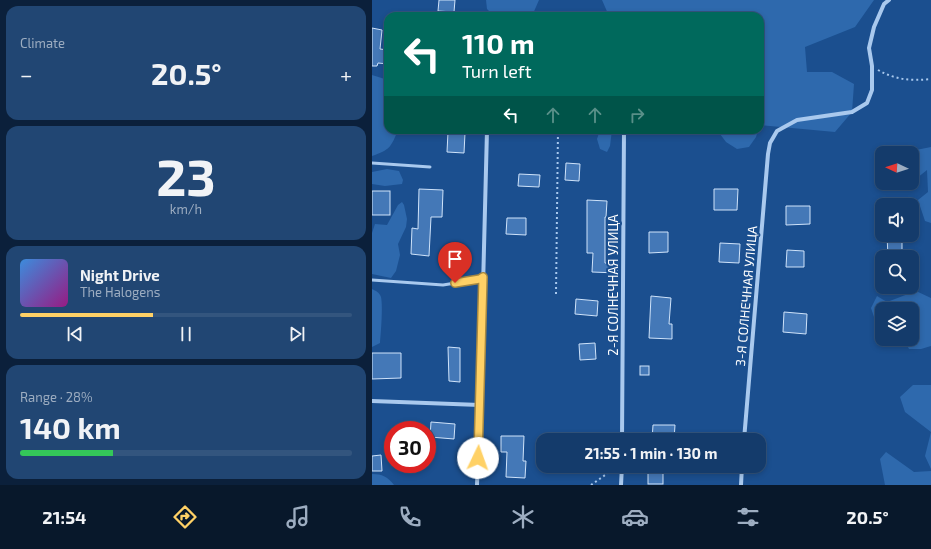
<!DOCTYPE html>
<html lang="en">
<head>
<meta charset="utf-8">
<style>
  body { margin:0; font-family:"Exo 2",sans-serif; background:#214673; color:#f1f3f6; height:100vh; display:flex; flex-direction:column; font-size:15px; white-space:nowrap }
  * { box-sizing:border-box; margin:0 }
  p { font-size:13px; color:#9dadc1 }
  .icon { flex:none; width:22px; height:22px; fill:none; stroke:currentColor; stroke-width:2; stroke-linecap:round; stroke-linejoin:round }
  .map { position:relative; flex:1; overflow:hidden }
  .details { display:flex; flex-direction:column; gap:6px; padding:6px; background:#0b203b; width:372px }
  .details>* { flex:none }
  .hud { position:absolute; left:12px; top:12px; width:380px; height:122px; border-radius:12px; box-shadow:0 2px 6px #0003,0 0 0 1px #33557e; background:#00695c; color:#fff; overflow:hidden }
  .needle { width:26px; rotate:274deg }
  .fabs { position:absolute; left:503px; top:146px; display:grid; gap:8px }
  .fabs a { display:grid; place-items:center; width:44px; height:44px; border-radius:8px; background:#143b6b; box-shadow:0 2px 6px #0003,0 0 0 1px #33557e; font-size:20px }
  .speed { position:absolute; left:12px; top:421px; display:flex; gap:8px; font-size:20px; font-weight:700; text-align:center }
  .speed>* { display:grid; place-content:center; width:52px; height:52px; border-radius:50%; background:#143b6b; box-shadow:0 2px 6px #0003,0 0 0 1px #33557e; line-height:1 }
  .speed .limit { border:6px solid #d22; background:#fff; color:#111 }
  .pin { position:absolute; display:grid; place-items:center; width:34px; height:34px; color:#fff; margin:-41px -17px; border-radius:50% 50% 50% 0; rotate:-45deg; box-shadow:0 0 4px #0007 }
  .pin .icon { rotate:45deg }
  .me { position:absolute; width:44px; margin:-22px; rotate:3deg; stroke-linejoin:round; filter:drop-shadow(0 0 3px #0008) }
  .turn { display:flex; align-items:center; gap:14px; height:84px; padding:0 12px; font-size:18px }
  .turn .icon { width:52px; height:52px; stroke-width:2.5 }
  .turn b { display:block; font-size:28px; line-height:34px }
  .lanes { display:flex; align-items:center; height:38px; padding:0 12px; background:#0003; justify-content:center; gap:20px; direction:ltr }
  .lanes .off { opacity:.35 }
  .big { font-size:30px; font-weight:700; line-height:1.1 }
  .details .card { flex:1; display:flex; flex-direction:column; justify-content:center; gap:6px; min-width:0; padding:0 14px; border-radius:12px; background:#214673 }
  .details .dial { align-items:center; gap:0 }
  .dial b { font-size:52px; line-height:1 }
  .song { display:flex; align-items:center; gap:12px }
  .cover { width:48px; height:48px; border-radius:6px; background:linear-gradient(135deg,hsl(210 70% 55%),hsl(310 70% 35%)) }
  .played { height:4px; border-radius:2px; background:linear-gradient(90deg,#ffd166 40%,#33557e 40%) }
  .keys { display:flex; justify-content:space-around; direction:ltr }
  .heat { display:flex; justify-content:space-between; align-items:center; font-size:22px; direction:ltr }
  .charge { height:6px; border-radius:3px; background:linear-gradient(90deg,#34c759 28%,#33557e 0) }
  .trip { position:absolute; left:164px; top:433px; width:230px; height:40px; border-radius:12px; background:#143b6b; box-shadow:0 2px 6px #0003,0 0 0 1px #33557e; font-weight:700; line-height:40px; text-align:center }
  .tabs { display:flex; height:64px; justify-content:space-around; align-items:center; background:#08182b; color:#9dadc1 }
  .tabs .icon { width:28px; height:28px }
  .tabs .active { color:#ffd166 }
  .tabs b { font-size:18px; color:#f1f3f6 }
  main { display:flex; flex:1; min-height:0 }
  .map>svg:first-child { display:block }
  .green { fill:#2e69ad }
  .building { fill:#4478b7; stroke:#cfe3fa }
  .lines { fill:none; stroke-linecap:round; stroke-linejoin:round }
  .path { stroke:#a9c9ee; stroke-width:2; stroke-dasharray:2 3; stroke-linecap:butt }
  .lane { stroke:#a9c9ee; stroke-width:3 }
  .street { stroke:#a9c9ee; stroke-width:4 }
  .route-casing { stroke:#a68842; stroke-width:10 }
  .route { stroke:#ffd166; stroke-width:7 }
  .labels { text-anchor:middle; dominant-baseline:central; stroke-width:4; stroke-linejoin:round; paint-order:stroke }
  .street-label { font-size:13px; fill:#fff; stroke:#1b4f8f }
</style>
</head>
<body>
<main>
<section class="details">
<div class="card"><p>Climate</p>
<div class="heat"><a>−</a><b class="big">20.5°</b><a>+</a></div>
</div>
<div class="card dial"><b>23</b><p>km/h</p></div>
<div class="card">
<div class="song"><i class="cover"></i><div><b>Night Drive</b><p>The Halogens</p></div></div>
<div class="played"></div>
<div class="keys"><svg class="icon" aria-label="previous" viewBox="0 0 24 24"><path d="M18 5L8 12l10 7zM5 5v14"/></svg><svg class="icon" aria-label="pause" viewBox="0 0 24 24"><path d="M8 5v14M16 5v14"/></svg><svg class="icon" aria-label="next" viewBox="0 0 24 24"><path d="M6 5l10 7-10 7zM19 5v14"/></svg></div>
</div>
<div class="card"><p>Range · 28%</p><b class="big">140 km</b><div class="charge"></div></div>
</section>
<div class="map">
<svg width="559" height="485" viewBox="0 0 559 485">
  <rect width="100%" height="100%" fill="#1b4f8f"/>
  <g class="green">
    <path d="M114,0H167L160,16H122L115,9Z"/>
    <path d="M230,0H502L483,27L433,47L435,72H460L482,84L480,112L463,132L388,125V16H237Z"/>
    <path d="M0,75L16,80V130H26C19,147 18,150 0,156Z"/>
    <path d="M228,130H240L238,146L235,152L228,149L225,139Z"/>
    <path d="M345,130H386L384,137L377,147L365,149L354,142Z"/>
    <path d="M559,147V223L553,221L546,200L556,192L555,170L545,178L540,179V153H529Z"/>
    <path d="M15,169L27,171L31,180L30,184L13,186L0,184V172Z"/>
    <path d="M30,202L32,205L35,219L34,227L26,244L28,255L24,271L19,278L0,274V233L3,224L15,225L26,205Z"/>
    <path d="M0,289C4,291 7,292 9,297C11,307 9,332 8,343L0,347Z"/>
    <path d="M544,291L559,298V346L549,349H537L532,339H540V309H510V326H505L499,308L505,296L515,302Z"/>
    <path d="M541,385H559V469L553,456L559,432L533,412L528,397Z"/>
    <path d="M514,452L542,472L559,471V485H513L508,459Z"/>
    <path d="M0,474C10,474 16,477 22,485H0Z"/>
  </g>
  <g class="building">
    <path d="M67,0H83L82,12L66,11Z"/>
    <path d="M0,28L10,30L8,49L16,50V64L6,63L5,66H0Z"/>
    <path d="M76,132L93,133L92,153L75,152Z"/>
    <path d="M194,163L208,164L207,181L193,180Z"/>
    <path d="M147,174L168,175L167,187L146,186Z"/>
    <path d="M47,189L71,190L70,217H59L57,256L39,254L40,228L46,229Z"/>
    <path d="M342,189H366L365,210H342Z"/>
    <rect x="0" y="191" width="18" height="24"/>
    <path d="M215,200L235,201L234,217H233V263L245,264V273L220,272L221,253H215Z"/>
    <path d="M414,206H438V224L414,225Z"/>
    <path d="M135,218H154V235L134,234Z"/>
    <path d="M277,232H296V252L277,253Z"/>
    <path d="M515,235H530V257H516Z"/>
    <path d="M348,243L368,244L367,263L347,262Z"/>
    <path d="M415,250L432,251V267H414Z"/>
    <path d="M279,296L299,298L297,324H300V339L277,338Z"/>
    <path d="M204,299L226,301L225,316L203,314Z"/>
    <path d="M412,312L435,314L434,334L411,332Z"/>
    <path d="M223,343L224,359L208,360L207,344Z"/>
    <path d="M76,347L88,348V382L77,381Z"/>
    <path d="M0,353H29V378L0,379Z"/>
    <rect x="268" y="366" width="9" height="9"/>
    <path d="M59,422L83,424L82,439L58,437Z"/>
    <path d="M281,425H303L302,440H280Z"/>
    <path d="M129,436H152L151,461H154L153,478L134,477L135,452H129Z"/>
    <path d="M9,455L10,471H0V456Z"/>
    <rect x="276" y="466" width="15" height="18"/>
  </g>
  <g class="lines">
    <g class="path">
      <path d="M506,70C524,80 539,81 559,79"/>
      <path d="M184,294L186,130"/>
      <path d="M219,485L243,468"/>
    </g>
    <g class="lane">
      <path d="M0,163L58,167"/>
      <path d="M0,280L71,285L108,279L111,277"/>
    </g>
    <g class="street">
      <path d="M0,401L108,405"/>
      <path d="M250,440L252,130"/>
      <path d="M372,440L396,154L398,143L405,131L425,120L480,112L495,103L500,90V66L497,48L502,27L512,4L517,0"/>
      <path d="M105,485L108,405L115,130"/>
      <path d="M249,485L250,466"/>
      <path d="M369,485L370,466"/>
    </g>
  </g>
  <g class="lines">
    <g class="route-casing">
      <path id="route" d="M83,283L108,279L111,277L106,458"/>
    </g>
    <use href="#route" class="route"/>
  </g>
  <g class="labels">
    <g class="street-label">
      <text transform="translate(241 285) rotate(-90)">2-Я СОЛНЕЧНАЯ УЛИЦА</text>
      <text transform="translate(374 296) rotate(-85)">3-Я СОЛНЕЧНАЯ УЛИЦА</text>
    </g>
  </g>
</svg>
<div class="fabs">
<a><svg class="needle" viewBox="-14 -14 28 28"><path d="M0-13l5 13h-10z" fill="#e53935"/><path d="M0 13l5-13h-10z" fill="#9dadc1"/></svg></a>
<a><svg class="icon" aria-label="sound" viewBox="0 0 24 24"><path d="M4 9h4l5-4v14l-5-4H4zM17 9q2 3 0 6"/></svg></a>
<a><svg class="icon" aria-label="search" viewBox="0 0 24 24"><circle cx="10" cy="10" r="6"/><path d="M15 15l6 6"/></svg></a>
<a><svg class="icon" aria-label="layers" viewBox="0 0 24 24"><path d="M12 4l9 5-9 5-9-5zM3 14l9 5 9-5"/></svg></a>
</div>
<div class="speed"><div class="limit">30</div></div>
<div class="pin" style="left:83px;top:283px;background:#d93025"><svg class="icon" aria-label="arrive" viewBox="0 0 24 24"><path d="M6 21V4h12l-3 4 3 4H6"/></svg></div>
<svg class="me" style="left:106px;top:458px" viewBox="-20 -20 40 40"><circle r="19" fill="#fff"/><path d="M0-13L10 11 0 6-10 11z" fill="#ffd166"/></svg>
<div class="trip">21:55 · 1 min · 130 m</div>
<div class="hud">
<div class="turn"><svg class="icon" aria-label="left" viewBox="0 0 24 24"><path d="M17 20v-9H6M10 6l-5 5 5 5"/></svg><div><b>110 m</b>Turn left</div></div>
<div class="lanes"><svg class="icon" aria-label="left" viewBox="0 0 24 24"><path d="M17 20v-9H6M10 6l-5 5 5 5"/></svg><svg class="icon off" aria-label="ahead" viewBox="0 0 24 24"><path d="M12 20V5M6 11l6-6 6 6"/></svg><svg class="icon off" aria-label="ahead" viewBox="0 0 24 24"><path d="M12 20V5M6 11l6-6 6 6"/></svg><svg class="icon off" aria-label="right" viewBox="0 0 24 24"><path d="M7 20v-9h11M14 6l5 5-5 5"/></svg></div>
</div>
</div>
</main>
<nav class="tabs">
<b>21:54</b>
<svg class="icon active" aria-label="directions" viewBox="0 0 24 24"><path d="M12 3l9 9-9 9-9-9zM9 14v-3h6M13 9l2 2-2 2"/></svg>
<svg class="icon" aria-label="music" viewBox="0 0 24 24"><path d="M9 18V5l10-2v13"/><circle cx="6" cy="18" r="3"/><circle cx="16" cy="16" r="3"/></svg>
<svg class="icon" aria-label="phone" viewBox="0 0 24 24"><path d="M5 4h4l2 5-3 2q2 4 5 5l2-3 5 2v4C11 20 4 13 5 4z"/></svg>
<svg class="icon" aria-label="climate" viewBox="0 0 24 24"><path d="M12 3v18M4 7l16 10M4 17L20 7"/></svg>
<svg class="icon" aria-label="car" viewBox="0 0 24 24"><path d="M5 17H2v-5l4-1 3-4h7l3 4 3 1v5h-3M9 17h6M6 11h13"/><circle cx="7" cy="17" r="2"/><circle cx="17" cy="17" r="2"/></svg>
<svg class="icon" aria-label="filters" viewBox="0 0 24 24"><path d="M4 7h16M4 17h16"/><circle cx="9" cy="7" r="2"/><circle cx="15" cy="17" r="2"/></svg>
<b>20.5°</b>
</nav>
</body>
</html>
